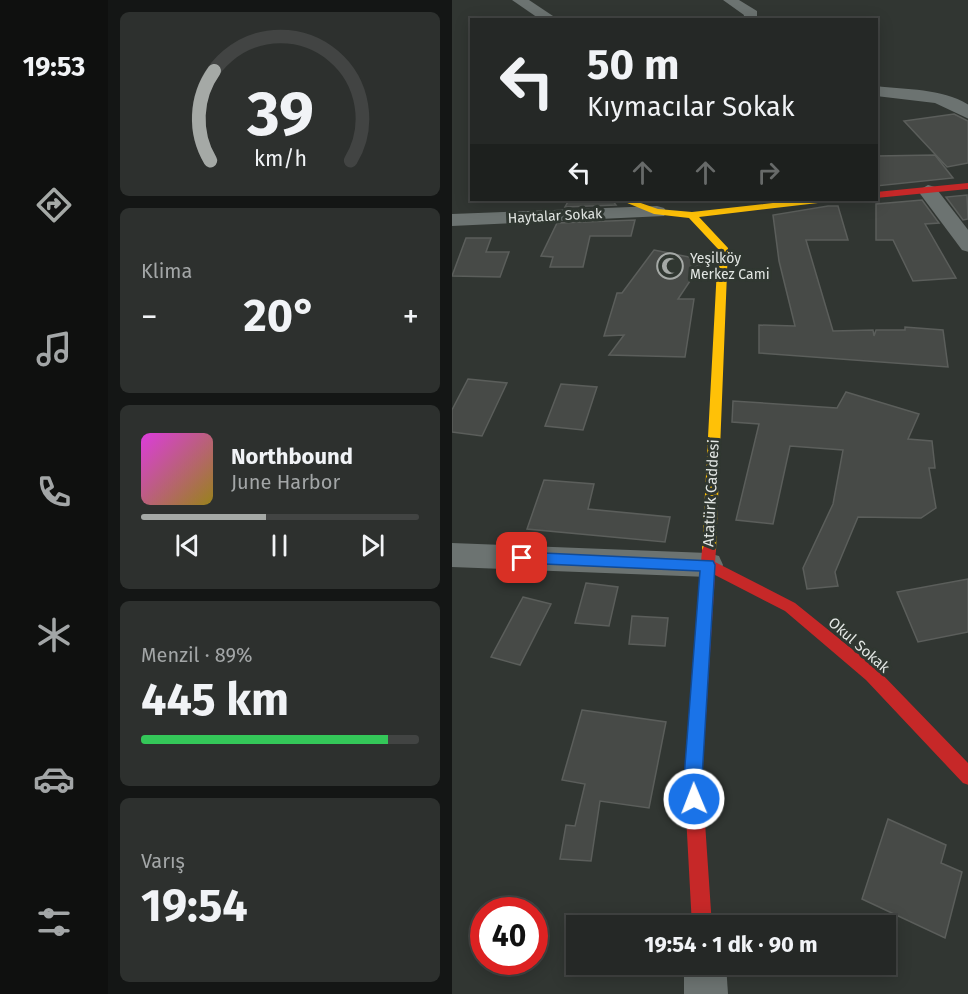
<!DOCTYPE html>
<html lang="tr">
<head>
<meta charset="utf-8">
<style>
  body { margin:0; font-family:"Fira Sans",sans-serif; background:#2d302e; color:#f1f3f6; height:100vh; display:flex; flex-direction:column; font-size:22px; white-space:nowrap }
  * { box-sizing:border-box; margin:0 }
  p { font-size:20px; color:#a3a6a7 }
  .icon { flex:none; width:33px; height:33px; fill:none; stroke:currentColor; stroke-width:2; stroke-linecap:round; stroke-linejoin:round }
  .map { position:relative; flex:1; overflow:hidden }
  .drawer { display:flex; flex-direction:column; gap:12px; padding:12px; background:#141615; width:344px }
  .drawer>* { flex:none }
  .top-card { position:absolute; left:18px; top:18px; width:408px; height:183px; border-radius:0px; box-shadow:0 3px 15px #0003,0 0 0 2px #424443; background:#252826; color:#f1f3f6; overflow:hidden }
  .speed { position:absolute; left:18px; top:897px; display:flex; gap:12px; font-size:30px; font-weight:700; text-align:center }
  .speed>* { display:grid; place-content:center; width:78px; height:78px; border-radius:50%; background:#252826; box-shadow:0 3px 15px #0003,0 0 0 2px #424443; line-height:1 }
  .speed .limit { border:9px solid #d22; background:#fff; color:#111 }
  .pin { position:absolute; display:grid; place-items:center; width:51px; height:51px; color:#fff; margin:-26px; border-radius:12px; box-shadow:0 3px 9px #0006 }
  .me { position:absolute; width:66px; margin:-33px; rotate:359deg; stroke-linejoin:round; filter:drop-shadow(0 0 4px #0008) }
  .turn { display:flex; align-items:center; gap:21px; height:126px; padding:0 18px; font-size:27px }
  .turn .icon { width:78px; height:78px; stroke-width:2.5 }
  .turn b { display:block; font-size:42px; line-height:51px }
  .lanes { display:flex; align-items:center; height:57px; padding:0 18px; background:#0003; justify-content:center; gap:30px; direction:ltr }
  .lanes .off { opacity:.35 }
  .big { font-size:45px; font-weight:700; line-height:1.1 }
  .drawer .card { flex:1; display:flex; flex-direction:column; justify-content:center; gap:9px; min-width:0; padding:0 21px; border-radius:9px; background:#2d302e }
  .drawer .dial { align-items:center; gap:0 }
  .dial svg { height:156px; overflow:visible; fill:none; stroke:#424443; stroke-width:7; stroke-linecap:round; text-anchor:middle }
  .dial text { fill:#f1f3f6; stroke:none }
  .song { display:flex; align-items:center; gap:18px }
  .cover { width:72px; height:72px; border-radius:9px; background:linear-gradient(135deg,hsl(300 70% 55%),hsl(50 70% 35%)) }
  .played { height:6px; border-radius:3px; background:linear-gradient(90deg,#a5a9a6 45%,#424443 45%) }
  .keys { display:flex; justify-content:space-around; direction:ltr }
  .heat { display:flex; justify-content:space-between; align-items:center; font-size:33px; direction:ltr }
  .charge { height:9px; border-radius:4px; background:linear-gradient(90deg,#34c759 89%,#424443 0) }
  .trip { position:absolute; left:114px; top:915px; width:330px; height:60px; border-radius:0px; background:#252826; box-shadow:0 3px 15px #0003,0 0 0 2px #424443; font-weight:700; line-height:60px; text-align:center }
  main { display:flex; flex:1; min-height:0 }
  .tab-bar { display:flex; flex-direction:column; width:108px; justify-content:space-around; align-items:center; background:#0f100f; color:#a3a6a7 }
  .tab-bar .icon { width:42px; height:42px }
  .tab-bar .selected { color:#a5a9a6 }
  .tab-bar b { font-size:27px; color:#f1f3f6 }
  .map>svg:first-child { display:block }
  .building { fill:#474a47; stroke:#5b5e5b; stroke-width:1.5 }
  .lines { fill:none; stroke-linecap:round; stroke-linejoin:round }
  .street { fill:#6c7371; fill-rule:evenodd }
  .slow { fill:#ffc107; fill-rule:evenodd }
  .jam { fill:#c62828; fill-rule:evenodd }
  .route { fill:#1a73e8; stroke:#114b97; stroke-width:1.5 }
  .labels { text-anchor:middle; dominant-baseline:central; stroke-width:6; stroke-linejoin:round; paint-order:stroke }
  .far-street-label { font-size:14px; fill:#e3e7e4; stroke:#303731 }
  .far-poi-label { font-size:14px; fill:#e3e7e4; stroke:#303731; text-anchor:start }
  .street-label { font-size:15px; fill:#e3e7e4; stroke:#303731 }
</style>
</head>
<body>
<main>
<nav class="tab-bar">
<b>19:53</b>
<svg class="icon selected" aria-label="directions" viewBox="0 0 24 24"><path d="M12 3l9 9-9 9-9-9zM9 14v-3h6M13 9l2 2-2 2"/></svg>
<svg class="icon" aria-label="music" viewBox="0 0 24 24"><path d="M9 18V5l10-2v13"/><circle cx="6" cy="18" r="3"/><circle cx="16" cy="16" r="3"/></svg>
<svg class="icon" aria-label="phone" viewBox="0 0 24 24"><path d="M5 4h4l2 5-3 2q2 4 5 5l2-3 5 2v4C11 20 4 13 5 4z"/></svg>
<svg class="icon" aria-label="climate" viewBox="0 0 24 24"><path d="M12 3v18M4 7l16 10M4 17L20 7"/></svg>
<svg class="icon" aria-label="car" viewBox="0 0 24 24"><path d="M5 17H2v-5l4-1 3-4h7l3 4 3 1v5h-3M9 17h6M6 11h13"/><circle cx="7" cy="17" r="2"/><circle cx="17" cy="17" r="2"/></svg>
<svg class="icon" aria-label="filters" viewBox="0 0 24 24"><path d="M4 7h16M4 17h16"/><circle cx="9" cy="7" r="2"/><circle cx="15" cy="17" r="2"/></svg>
</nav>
<section class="drawer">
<div class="card dial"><svg viewBox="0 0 100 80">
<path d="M14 69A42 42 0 1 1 86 69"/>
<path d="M14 69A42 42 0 0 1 16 23" stroke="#a5a9a6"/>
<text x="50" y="56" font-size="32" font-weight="700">39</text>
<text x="50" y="72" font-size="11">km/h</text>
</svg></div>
<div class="card"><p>Klima</p>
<div class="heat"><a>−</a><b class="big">20°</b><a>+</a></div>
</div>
<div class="card">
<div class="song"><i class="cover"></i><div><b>Northbound</b><p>June Harbor</p></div></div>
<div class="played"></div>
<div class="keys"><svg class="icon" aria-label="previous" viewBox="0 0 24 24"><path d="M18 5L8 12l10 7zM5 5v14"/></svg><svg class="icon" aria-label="pause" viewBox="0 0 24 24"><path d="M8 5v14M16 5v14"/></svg><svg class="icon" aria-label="next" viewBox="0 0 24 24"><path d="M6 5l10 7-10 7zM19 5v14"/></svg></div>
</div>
<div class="card"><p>Menzil · 89%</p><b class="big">445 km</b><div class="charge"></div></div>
<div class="card"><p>Varış</p><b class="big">19:54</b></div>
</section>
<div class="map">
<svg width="517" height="994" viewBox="0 0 517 994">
  <rect width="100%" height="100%" fill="#313632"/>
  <g class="building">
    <path d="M502,114L516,121V163L495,167L452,121Z"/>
    <path d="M483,155L501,178L424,186V156Z"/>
    <path d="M515,195L516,219L511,220L494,197Z"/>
    <path d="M117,200H160L164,205L113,207Z"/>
    <path d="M470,200L487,223L473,224L504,278L461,281L441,240H424V204Z"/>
    <path d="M376,206H386L396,240H354L381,331L421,330L422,336L424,330H453V327L491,330L496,367L307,353V325L343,326L327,261L321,215Z"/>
    <path d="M183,220L179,236H138L131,267H98L101,257L89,256L105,223Z"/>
    <path d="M14,238H39L34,252H57L48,277L0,276Z"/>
    <path d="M202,250L252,260L226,299H242L233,357L157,355L172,335L152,336L165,293H170Z"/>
    <path d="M16,379L55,383L30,436L0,432V410Z"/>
    <path d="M109,384L145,387L131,430L93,426Z"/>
    <path d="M394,392L467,414L456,439L480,441L483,468H477L484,508L469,518L406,517L383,572L386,586L355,589L351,568L381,504L391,450L338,446L321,524L284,520L307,424L280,422L281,401L385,408Z"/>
    <path d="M92,480L142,484L136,509L218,517L213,542L75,529Z"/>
    <path d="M516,579V632L466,642L445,592Z"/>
    <path d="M134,583L166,587L157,626L123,623Z"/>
    <path d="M71,597L99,604L68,665L39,657Z"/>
    <path d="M180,616L216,618L213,646L177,644Z"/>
    <path d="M130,710L214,722L197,808L148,801L139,861L108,859L114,825L123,826L133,784L110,780Z"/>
    <path d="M436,819L494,845L489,863L510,872L493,938L410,899Z"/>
  </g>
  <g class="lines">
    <g class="street">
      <path d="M60,0H77L107,20H89Z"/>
      <path d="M271,0H287L305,11V20H291L292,15Z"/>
      <path d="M424,86C455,90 490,88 517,105V119L483,103L424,96Z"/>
      <path d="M476,185L483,187L517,231V252L510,250L466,191Z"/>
      <path d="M205,206L212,208L215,212L212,216L0,226V214Z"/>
      <path d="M0,543L256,553L267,556L271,565L267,574L256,577L0,567Z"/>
      <path d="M232,964H274L276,994H232Z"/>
    </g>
    <path class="slow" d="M168,200H180L206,209L240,212L347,200H371L366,203L247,217L276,248L264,550L262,554H252L250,550L266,249L237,218L202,214Z"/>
    <g class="jam">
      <path d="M517,183V189L424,198V192Z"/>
      <path d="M257,544L262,546L264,550L263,562L343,603L426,670L517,764V785L511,783L414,680L333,611L263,575L250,778L260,926H240L232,778L250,550L252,546Z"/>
    </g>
  </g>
  <path class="route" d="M70,552L261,561L263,565L250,778L251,799L249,806L242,808L236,806L232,778L248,571L70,563L62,558Z"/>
  <defs>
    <g id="mosque-ring" transform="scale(1.35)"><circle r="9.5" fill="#303731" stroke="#a5a9a6" stroke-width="1.5"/><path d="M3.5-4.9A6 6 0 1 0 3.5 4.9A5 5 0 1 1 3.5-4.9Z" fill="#a5a9a6"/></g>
  </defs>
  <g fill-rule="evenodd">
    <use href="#mosque-ring" x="218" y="266"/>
  </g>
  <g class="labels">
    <g class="far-street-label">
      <text transform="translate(103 216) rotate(-3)">Haytalar Sokak</text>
    </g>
    <g class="far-poi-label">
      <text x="238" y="258">Yeşilköy<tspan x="238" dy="16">Merkez Cami</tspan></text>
    </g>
    <g class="street-label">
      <text transform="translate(259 493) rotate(-87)">Atatürk Caddesi</text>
      <text transform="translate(407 645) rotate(41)">Okul Sokak</text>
    </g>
  </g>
</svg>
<div class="speed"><div class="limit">40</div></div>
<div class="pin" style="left:70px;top:558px;background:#d93025"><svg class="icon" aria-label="arrive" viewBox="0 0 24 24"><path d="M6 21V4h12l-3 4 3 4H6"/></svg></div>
<svg class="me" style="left:242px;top:799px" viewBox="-20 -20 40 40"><circle r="17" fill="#1a73e8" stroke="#fff" stroke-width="3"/><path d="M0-11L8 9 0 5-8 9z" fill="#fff"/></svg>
<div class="trip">19:54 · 1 dk · 90 m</div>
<div class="top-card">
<div class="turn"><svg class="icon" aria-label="left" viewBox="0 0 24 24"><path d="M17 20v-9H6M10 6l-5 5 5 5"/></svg><div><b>50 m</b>Kıymacılar Sokak</div></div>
<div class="lanes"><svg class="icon" aria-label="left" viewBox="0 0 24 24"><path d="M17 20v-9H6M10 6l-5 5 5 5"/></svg><svg class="icon off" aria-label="ahead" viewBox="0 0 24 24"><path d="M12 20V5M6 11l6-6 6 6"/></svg><svg class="icon off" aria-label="ahead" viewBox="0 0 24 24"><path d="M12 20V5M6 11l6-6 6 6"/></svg><svg class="icon off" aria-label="right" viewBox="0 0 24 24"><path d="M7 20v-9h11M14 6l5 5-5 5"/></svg></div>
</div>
</div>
</main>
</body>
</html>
